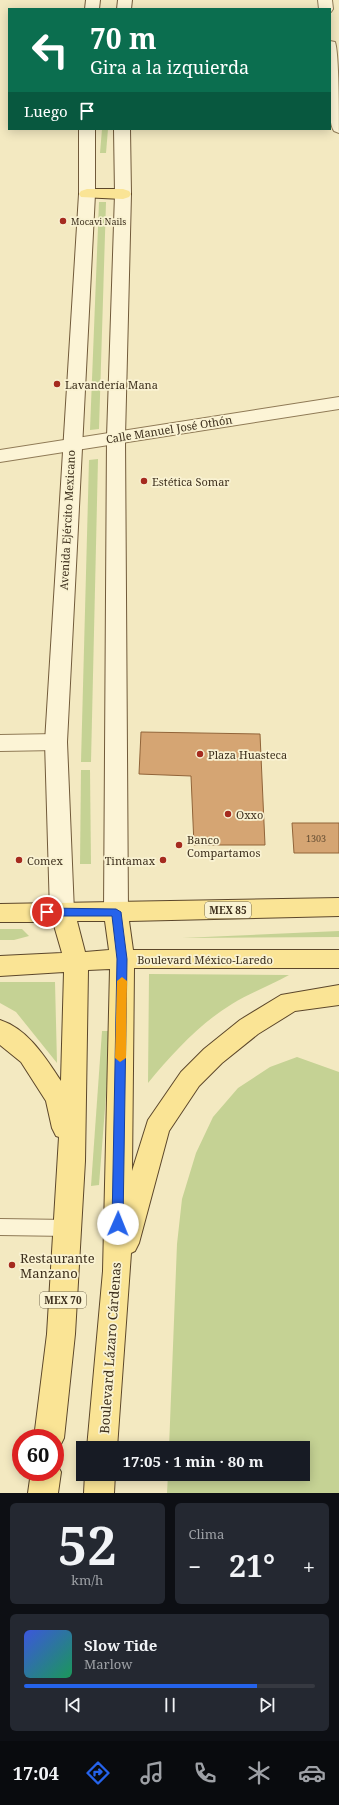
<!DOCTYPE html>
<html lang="es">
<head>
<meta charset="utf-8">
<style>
  body { margin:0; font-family:"Noto Serif",serif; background:#242831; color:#f1f3f6; height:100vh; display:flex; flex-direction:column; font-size:15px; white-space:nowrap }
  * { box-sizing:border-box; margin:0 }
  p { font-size:13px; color:#9ea1a6 }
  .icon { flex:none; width:22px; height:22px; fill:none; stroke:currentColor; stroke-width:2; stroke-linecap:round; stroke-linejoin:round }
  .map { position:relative; height:1493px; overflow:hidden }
  .details { display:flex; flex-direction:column; gap:10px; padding:10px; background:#0d0f14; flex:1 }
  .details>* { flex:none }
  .top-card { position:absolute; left:8px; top:8px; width:323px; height:122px; border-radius:0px; box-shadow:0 2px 10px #0003; background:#0b6e4f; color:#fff; overflow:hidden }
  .speed { position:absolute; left:12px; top:1429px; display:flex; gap:8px; font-size:20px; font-weight:700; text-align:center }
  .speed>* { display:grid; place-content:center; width:52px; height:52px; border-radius:50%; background:#171b24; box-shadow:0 2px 10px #0003; line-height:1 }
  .speed .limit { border:6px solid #d22; background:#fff; color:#111 }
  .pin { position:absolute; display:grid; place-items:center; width:34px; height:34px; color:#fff; margin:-17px; border:2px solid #fff; border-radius:50%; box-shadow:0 1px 4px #0007 }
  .me { position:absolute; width:44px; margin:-22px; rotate:1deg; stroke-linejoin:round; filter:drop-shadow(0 0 3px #0008) }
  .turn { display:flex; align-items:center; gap:14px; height:84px; padding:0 16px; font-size:18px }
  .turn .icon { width:52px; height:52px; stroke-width:2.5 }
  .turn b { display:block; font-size:28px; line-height:34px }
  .then { display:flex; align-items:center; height:38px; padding:0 16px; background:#0003; gap:8px; font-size:15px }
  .big { font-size:30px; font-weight:700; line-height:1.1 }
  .details .card { flex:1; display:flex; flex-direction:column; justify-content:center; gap:6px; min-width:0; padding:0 14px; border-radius:6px; background:#242831 }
  .details .dial { align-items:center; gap:0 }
  .dial b { font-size:52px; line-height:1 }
  .song { display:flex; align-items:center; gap:12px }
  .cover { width:48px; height:48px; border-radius:6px; background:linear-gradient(135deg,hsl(230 70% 55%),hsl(150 70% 35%)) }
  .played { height:4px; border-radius:2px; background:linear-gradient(90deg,#2563eb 80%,#363941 80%) }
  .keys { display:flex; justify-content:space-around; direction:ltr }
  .heat { display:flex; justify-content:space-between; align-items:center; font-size:22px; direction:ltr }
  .details .tiles { flex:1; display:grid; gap:10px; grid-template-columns:1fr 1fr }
  .card:last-child { grid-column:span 2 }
  .trip { position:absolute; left:76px; top:1441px; width:234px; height:40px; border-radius:0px; background:#171b24; box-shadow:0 2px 10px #0003; font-weight:700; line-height:40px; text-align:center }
  .menu { display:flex; height:64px; justify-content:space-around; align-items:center; background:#090b0e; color:#9ea1a6 }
  .menu .icon { width:28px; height:28px }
  .menu .on { color:#2563eb }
  .menu b { font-size:18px; color:#f1f3f6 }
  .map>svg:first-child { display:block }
  .green { fill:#c5d294 }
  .building { fill:#d5a573; stroke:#916439 }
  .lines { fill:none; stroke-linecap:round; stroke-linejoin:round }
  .lane-casing { stroke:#8f7a56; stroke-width:2 }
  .street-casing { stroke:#8f7a56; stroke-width:2 }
  .secondary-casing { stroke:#715a3a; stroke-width:2 }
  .primary-casing { stroke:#5c472b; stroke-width:2 }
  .lane { fill:#fcf4d6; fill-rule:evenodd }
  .street { fill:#fcf4d6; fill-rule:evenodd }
  .secondary { fill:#fcf4d6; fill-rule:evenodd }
  .primary { fill:#fae495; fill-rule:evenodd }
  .route { fill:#2563eb; stroke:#184099 }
  .slow { fill:#f59e0b }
  .poi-dot { fill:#a52b1f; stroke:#f9f2d2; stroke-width:1.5 }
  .labels { text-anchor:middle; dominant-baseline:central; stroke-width:3.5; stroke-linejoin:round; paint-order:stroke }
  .far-poi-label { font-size:9px; fill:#3d2f1c; stroke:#f9f2d2; text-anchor:start }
  .number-label { font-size:9px; fill:#634c32 }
  .shield { fill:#f9f2d2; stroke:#756a53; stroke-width:1 }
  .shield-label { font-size:10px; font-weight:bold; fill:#3d2f1c }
  .poi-label { font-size:11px; fill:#3d2f1c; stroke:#f9f2d2; text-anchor:start }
  .street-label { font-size:11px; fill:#3d2f1c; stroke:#f9f2d2 }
  .near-poi-label { font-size:13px; fill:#3d2f1c; stroke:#f9f2d2; text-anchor:start }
  .near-street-label { font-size:13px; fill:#3d2f1c; stroke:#f9f2d2 }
</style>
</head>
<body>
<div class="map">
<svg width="339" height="1493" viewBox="0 0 339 1493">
  <rect width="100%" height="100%" fill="#f3e9c1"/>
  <g class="green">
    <path d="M102,129H108L106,153H100Z"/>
    <path d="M99,202H106L99,429L90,430Z"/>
    <path d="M98,459L91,762H81L89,460Z"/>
    <path d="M81,770H90L91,864H80Z"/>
    <path d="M0,929H22L29,936L14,940H0Z"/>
    <path d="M339,931V937L182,938Z"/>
    <path d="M149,974L289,975C271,985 250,993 232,1004C199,1024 173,1053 148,1083Z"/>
    <path d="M0,982H55L57,1063L16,1012L0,1003Z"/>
    <path d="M102,1031H111L99,1185L91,1186Z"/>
    <path d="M297,1057L339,1072V1493H167L168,1474H303V1448H169L177,1244L182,1199L196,1153L213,1117L238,1088L270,1067Z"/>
  </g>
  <g class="building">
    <path d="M141,732L260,734L265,845H194L191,776L139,774Z"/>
    <path d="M292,823H339V853H294Z"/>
  </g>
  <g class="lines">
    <g class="lane-casing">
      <path id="lane" d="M0,1219L68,1220L74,1223L77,1228L74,1233L68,1236L0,1235Z"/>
    </g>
    <g class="street-casing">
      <g id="street">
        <path d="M318,0H332L333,9L331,12L330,9H319Z"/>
        <path d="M330,41L335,42C339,53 339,116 339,133L334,131C326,120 330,57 330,41Z"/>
        <path d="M339,397V409L0,462V450Z"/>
        <path d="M56,734L64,737L67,742L64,747L56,750L0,751V735Z"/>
      </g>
    </g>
    <g class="secondary-casing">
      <g id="secondary">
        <path d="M86,0H100L99,9H85Z"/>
        <path d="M118,0H132L131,9H117Z"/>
        <path d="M79,129H95V194L67,742L74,912L70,918L62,921L54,918L50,912L45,742L79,194Z"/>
        <path d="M114,129H130L131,194L125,437L128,912L124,918L116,921L108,918L104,912L107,437L115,194Z"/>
      </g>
    </g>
    <g class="primary-casing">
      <g id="primary">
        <path d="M87,189H123L129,191L131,194L129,197L123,199L81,197L79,194L81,191Z"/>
        <path d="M339,898V916L129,921L133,950H339V968H134L132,1171L148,1120L181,1072L204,1049L240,1020L281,995L339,985V1005L295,1011L258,1034L222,1063L199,1086L169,1131L139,1243L135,1251L131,1253L117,1448H87L103,1271L110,969L88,970L85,1161L75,1334L64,1438L59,1448L55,1450V1438H34L47,1334L59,1137L56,1136L52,1128L46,1101L21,1062L0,1045V1020C28,1029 45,1057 61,1081L64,972L0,976V956L62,953L53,922H0V904ZM77,921H105L109,950L85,952Z"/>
        <path d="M55,1461L61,1472L58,1493H28L31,1472H55Z"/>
        <path d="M85,1474H115L114,1493H84Z"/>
      </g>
    </g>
    <use href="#lane" class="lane"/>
    <use href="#street" class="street"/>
    <use href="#secondary" class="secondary"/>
    <use href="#primary" class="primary"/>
  </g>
  <path class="route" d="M47,908L116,909L121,912L127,959L123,1224L122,1227L118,1229L114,1227L112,1224L117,959L112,916H47L42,912Z"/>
  <path class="slow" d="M122,977L127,981L126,1058L120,1062L115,1058L117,981Z"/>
  <g class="poi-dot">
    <circle cx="63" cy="221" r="4"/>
    <circle cx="57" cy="384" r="4"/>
    <circle cx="144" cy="481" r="4"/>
    <circle cx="200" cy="754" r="4"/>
    <circle cx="228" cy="814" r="4"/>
    <circle cx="179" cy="845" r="4"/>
    <circle cx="19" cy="860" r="4"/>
    <circle cx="163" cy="860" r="4"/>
    <circle cx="12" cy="1265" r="4"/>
  </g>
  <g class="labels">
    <g class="far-poi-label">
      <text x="71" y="221">Mocavi Nails</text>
    </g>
    <g class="number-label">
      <text x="316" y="838">1303</text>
    </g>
    <g class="shield">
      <rect x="205" y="902" width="46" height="16" rx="3"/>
      <rect x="40" y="1292" width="46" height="16" rx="3"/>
    </g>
    <g class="shield-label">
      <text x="228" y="910">MEX 85</text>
      <text x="63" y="1300">MEX 70</text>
    </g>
    <g class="poi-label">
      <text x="65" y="384">Lavandería Mana</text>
      <text x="152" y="481">Estética Somar</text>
      <text x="208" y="754">Plaza Huasteca</text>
      <text x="236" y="814">Oxxo</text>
      <text x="187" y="839">Banco<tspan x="187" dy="13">Compartamos</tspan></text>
      <text x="27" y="860">Comex</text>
      <text x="155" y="860" text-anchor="end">Tintamax</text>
    </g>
    <g class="street-label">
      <text transform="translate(169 429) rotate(-9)">Calle Manuel José Othón</text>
      <text transform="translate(67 520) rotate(-87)">Avenida Ejército Mexicano</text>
      <text x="205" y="959">Boulevard México-Laredo</text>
    </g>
    <g class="near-poi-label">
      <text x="20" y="1258">Restaurante<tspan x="20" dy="15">Manzano</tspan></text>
    </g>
    <g class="near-street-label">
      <text transform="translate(110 1348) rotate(-86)">Boulevard Lázaro Cárdenas</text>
    </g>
  </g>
</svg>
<div class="speed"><div class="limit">60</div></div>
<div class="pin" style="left:47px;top:912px;background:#d93025"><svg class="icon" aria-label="arrive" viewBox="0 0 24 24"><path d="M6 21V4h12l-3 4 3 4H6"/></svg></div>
<svg class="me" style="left:118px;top:1224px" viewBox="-20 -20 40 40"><circle r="19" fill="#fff"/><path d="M0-13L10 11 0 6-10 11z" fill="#2563eb"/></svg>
<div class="trip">17:05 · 1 min · 80 m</div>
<div class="top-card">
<div class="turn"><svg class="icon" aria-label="left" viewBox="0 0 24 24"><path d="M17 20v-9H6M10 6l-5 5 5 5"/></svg><div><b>70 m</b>Gira a la izquierda</div></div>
<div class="then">Luego<svg class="icon" aria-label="arrive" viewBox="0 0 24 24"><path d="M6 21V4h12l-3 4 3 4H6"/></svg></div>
</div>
</div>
<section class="details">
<div class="tiles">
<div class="card dial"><b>52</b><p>km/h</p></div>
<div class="card"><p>Clima</p>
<div class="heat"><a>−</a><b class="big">21°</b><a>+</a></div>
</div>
<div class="card">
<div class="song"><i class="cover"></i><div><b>Slow Tide</b><p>Marlow</p></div></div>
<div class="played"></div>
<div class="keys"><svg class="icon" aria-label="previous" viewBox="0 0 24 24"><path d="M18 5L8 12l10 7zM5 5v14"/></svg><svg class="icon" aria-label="pause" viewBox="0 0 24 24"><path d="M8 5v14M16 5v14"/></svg><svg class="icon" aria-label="next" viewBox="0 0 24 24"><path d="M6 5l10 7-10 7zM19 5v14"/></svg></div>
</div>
</div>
</section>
<nav class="menu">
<b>17:04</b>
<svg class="icon on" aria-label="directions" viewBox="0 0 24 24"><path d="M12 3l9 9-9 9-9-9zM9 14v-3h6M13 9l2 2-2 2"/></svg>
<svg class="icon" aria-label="music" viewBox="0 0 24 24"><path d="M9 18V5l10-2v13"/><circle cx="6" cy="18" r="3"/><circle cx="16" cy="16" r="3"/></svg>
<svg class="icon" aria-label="phone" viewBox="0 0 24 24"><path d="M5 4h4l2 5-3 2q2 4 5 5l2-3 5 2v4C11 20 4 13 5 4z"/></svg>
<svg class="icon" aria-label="climate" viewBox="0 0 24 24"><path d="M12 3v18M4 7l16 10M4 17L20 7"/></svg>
<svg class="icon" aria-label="car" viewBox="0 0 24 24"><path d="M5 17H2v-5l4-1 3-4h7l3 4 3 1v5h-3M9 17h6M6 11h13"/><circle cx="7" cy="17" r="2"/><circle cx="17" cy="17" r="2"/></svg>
</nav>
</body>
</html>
